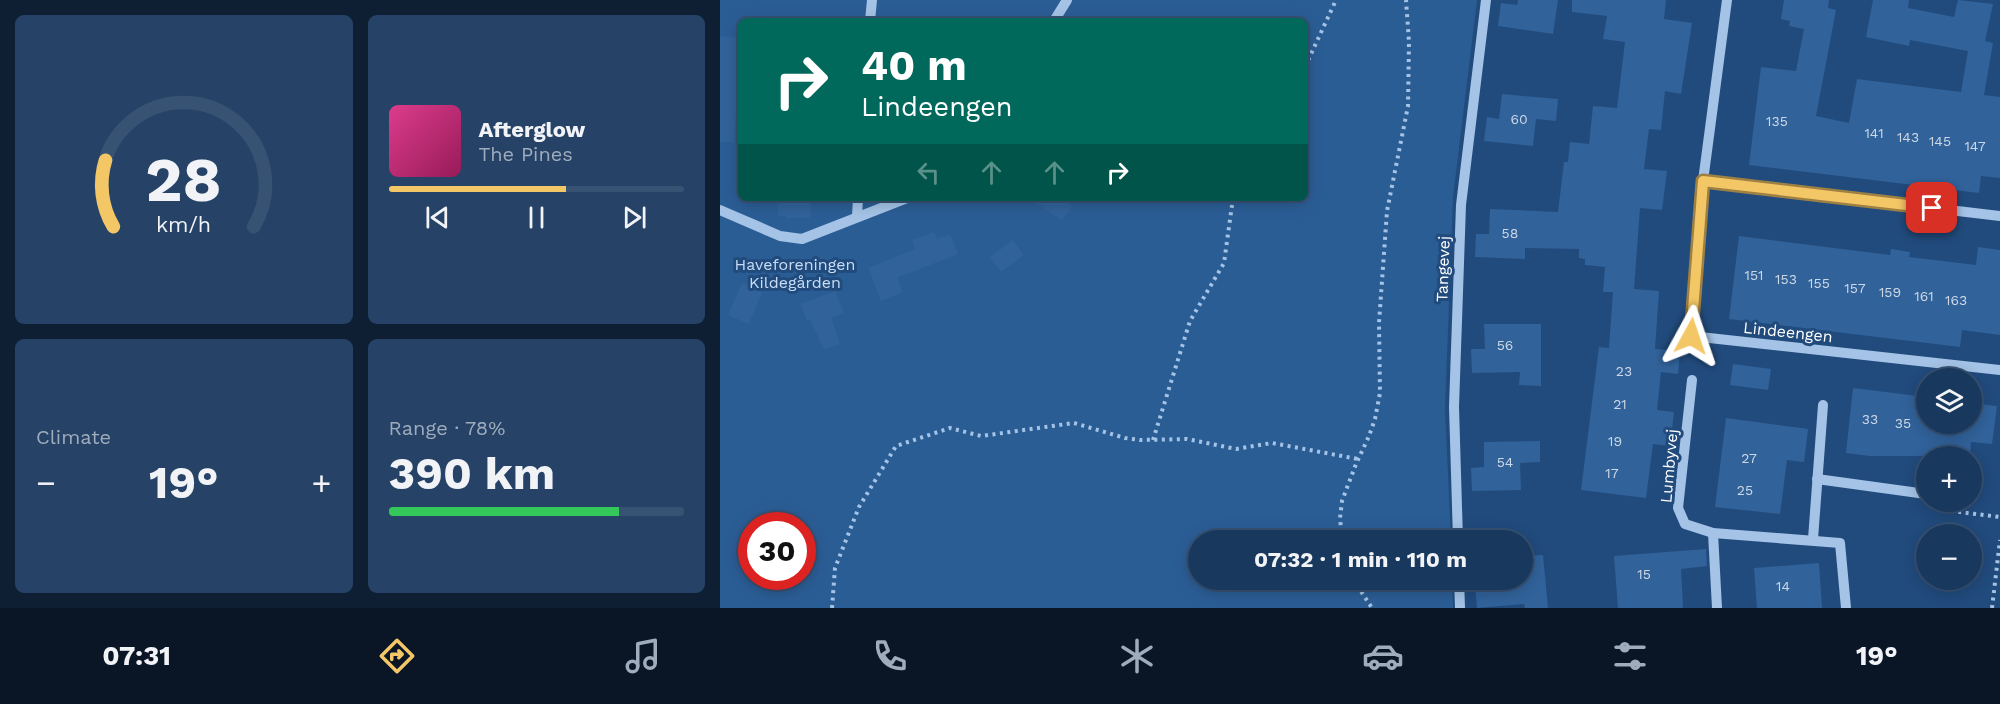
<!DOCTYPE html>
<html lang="en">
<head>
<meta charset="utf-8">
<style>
  body { margin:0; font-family:"Work Sans",sans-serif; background:#264367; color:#f1f3f6; height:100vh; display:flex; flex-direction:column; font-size:22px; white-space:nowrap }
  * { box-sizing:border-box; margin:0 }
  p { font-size:20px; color:#9facbc }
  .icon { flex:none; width:33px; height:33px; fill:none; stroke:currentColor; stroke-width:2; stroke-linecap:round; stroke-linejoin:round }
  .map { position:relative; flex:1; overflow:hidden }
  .drawer { display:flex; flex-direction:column; gap:15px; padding:15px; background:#0e1f34; width:720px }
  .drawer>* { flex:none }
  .banner { position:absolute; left:18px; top:18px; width:570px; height:183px; border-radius:9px; box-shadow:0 3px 15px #0003,0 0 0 2px #375273; background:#00695c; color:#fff; overflow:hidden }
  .fabs { position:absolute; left:1196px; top:368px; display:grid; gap:12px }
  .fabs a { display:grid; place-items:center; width:66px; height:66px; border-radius:50%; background:#19385e; box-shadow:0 3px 15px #0003,0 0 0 2px #375273; font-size:30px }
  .speed { position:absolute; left:18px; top:512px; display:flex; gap:12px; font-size:30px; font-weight:700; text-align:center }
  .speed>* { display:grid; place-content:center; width:78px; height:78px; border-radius:50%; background:#19385e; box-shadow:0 3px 15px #0003,0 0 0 2px #375273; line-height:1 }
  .speed .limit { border:9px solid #d22; background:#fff; color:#111 }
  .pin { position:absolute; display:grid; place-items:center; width:51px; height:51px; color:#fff; margin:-26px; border-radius:12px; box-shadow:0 3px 9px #0006 }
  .me { position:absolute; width:66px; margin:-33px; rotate:5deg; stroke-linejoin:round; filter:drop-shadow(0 0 4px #0008) }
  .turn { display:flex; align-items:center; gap:21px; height:126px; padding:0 24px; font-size:27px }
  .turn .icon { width:78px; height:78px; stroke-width:2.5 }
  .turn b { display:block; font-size:42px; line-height:51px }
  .lanes { display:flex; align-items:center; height:57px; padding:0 24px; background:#0003; justify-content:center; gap:30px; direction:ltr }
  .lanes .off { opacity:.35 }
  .big { font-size:45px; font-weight:700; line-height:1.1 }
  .drawer .tile { flex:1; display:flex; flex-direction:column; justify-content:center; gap:9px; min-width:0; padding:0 21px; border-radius:9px; background:#264367 }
  .drawer .dial { align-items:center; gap:0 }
  .dial svg { height:156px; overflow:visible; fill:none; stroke:#375273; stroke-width:7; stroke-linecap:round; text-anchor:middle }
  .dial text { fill:#f1f3f6; stroke:none }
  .song { display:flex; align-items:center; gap:18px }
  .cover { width:72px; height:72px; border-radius:9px; background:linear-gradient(135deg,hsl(330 70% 55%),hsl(330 70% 35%)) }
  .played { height:6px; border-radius:3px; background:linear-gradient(90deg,#f3c766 60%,#375273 60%) }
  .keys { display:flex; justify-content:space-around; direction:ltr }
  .heat { display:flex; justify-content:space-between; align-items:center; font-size:33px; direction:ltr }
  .charge { height:9px; border-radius:4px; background:linear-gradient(90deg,#34c759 78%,#375273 0) }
  .drawer .tiles { flex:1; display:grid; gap:15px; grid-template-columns:repeat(2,1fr) }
  .trip { position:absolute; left:468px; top:530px; width:345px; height:60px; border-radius:30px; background:#19385e; box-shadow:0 3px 15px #0003,0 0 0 2px #375273; font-weight:700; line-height:60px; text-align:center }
  .tab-bar { display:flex; height:96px; justify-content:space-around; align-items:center; background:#0a1626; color:#9facbc }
  .tab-bar .icon { width:42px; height:42px }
  .tab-bar .selected { color:#f3c766 }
  .tab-bar b { font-size:27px; color:#f1f3f6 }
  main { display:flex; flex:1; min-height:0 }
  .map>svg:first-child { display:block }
  .green { fill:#2b5d95; fill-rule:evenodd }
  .building { fill:#31629a }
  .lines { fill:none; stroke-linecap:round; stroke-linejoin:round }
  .path { stroke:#a4c3e6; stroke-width:4; stroke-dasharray:3 4.5; stroke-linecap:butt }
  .minor { stroke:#a4c3e6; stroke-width:10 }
  .route-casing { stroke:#9e8142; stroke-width:15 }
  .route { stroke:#f3c766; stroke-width:10 }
  .labels { text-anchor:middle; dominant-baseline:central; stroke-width:6; stroke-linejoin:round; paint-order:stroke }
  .number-label { font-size:14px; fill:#ccd8e6 }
  .park-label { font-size:16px; fill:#c8ddf5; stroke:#214b7d }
  .street-label { font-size:16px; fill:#fff; stroke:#214b7d }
</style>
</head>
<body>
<main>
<section class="drawer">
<div class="tiles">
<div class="tile dial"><svg viewBox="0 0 100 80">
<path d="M14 69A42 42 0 1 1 86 69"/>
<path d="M14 69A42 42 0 0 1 10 35" stroke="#f3c766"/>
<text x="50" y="56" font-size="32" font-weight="700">28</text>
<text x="50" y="72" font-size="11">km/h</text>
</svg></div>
<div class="tile">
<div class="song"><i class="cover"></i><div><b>Afterglow</b><p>The Pines</p></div></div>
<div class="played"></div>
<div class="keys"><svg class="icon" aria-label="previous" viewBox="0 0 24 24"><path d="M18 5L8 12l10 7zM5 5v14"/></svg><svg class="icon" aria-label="pause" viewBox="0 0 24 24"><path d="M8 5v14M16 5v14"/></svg><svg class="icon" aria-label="next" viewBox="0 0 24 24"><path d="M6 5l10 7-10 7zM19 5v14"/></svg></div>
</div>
<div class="tile"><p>Climate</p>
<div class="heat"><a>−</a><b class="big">19°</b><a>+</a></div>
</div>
<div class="tile"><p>Range · 78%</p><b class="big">390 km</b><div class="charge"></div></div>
</div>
</section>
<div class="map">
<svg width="1280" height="608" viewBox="0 0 1280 608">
  <rect width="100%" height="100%" fill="#214b7d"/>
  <path class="green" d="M0,0H757L733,197L725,409L731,540H478V579H732L733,608H0ZM21,21H585V198H21ZM32,525H82V576H32Z"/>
  <g class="building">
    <path d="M798,0H838L833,34L778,26L781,3L797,5Z"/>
    <path d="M852,0H946L944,19L972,23L961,94L945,91L941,130L929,129L924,169L947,171L942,210L920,208L914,289L939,291L935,349L960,351L958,374L941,372L937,410L954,412L950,446L933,444L926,498L861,490L879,347L889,348L893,292H883L885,267L865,265V259L859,258V249L805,248V259L755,257L756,234H769L770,209L838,212L844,162H848L850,142L869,144L873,106L897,108L905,42L883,39L887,16L852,12Z"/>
    <path d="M1064,0H1109L1108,8L1116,10L1096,116L1129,123L1137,79L1241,92L1248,51L1190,40L1189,46L1146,37L1153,0H1189L1188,8L1234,17L1238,0L1273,4L1265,41L1273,43L1264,95L1280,97V178L1261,176L1259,193L1029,165L1041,67L1076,71L1084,29L1069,26L1070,21L1061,19Z"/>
    <path d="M0,36L21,38L14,142H0Z"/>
    <path d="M782,94L838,99L836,121L816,119L813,146L764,141L767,117L779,119Z"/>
    <path d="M58,198H90L91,218H66V216H58Z"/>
    <path d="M308,198H340L352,206L342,220Z"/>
    <path d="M214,232L217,239L230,234L238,254L177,278L183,292L161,301L148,268L195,249L192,240Z"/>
    <path d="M1019,236L1170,255L1171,249L1190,252L1189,257L1256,265L1258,247L1280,250V335L1242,330L1240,347L1009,319Z"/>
    <path d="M293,240L304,255L281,272L270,257Z"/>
    <path d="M22,283L42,292L29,324L8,315Z"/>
    <path d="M115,291L124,313L111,318L120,344L104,350L90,320L87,321L80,304Z"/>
    <path d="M764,324H821V386L799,385L800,372L752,373L751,349H765Z"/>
    <path d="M1013,364L1051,369L1048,390L1010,385Z"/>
    <path d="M1133,388L1206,397V423H1251V403L1277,406L1272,444L1251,442L1250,456H1150L1126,453Z"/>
    <path d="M1006,418L1088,429L1084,462L1067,460L1060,514L995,507Z"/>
    <path d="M820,441V462L800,463L801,490L752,491L751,468L764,467V442Z"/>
    <path d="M986,549L987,566L961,569L963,608H898L894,556Z"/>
    <path d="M823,555L828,608H805L804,604L757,608L755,584L769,583V579H802V556Z"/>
    <path d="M1099,563L1102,608H1037L1034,568Z"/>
  </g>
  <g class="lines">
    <g class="path">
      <path d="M585,67L616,0"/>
      <path d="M433,440L470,321L504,263L513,198"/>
      <path d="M1219,504L1223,510L1280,517"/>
      <path d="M622,540L620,518L622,501L636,464L649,436L655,419L660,393L659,323L667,211L688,106L689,42L686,0"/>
      <path d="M633,579L652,608"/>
      <path d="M112,608L115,568L139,507L176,446L230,428L261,436L354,423L405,438L420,440L467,439L516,449L552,443L638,459"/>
      <path d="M1272,608L1280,540"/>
    </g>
    <g class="minor">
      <path d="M1007,0L983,181L971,336L1280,370"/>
      <path d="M150,21L152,0"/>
      <path d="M334,21L347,0"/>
      <path d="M983,181L1280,216"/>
      <path d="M0,210L60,236L82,239L187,198"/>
      <path d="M137,216L138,198"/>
      <path d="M972,380L958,508L965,524L993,533L1120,543L1126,608"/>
      <path d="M1097,479L1206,494"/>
      <path d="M993,533L997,608"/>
      <path d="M1093,539L1103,405"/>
      <path d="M738,540L734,407L741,205L766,0"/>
      <path d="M739,579L740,608"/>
    </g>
  </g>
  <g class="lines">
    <g class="route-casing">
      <path id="route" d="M971,336L983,181L1212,208"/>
    </g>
    <use href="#route" class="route"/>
  </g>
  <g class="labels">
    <g class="number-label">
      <text x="799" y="119">60</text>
      <text x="1057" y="121">135</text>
      <text x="1154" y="133">141</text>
      <text x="1188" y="137">143</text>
      <text x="1220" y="141">145</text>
      <text x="1255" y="146">147</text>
      <text x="790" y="233">58</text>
      <text x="1034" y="275">151</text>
      <text x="1066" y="279">153</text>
      <text x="1099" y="283">155</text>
      <text x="1135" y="288">157</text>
      <text x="1170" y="292">159</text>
      <text x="1204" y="296">161</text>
      <text x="1236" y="300">163</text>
      <text x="785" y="345">56</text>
      <text x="904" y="371">23</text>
      <text x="900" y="404">21</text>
      <text x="1150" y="419">33</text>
      <text x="1183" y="423">35</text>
      <text x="895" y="441">19</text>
      <text x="1029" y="458">27</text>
      <text x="785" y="462">54</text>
      <text x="892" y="473">17</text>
      <text x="1025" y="490">25</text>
      <text x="924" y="574">15</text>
      <text x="1063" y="586">14</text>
    </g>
    <g class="park-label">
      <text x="75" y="264">Haveforeningen<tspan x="75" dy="18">Kildegården</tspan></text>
    </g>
    <g class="street-label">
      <text transform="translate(723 269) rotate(-88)">Tangevej</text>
      <text transform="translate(1068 332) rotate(6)">Lindeengen</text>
      <text transform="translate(949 466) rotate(-85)">Lumbyvej</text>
    </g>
  </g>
</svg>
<div class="fabs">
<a><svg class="icon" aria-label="layers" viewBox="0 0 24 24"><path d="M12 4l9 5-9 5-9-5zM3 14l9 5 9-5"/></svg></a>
<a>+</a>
<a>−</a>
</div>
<div class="speed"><div class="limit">30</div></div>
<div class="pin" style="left:1212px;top:208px;background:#d93025"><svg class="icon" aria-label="arrive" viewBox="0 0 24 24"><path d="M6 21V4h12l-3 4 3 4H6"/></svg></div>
<svg class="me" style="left:971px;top:336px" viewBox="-20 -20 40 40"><path d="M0-17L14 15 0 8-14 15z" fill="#f3c766" stroke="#fff" stroke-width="4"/></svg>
<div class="trip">07:32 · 1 min · 110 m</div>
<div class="banner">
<div class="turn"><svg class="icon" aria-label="right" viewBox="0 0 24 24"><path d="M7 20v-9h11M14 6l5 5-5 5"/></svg><div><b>40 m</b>Lindeengen</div></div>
<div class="lanes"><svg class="icon off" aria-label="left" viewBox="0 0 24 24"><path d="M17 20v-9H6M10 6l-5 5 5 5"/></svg><svg class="icon off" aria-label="ahead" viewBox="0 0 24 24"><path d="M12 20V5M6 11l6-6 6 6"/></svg><svg class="icon off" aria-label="ahead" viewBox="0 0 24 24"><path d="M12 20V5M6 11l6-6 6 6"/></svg><svg class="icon" aria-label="right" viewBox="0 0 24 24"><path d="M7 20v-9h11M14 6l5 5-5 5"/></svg></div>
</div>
</div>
</main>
<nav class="tab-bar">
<b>07:31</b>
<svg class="icon selected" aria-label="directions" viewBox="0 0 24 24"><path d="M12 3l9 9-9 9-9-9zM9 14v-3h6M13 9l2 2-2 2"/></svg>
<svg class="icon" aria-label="music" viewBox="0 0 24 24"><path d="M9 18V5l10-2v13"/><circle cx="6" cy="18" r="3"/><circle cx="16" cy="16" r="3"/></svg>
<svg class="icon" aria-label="phone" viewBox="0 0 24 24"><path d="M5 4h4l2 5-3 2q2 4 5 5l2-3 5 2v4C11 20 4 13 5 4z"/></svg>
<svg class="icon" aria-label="climate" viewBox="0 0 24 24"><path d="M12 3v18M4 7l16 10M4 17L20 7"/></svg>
<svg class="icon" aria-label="car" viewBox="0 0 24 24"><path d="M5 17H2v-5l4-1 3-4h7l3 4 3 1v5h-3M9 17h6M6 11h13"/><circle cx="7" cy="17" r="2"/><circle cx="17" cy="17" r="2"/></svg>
<svg class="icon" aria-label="filters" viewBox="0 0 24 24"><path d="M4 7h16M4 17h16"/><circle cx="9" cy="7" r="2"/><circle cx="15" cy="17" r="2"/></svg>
<b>19°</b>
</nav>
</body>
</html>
